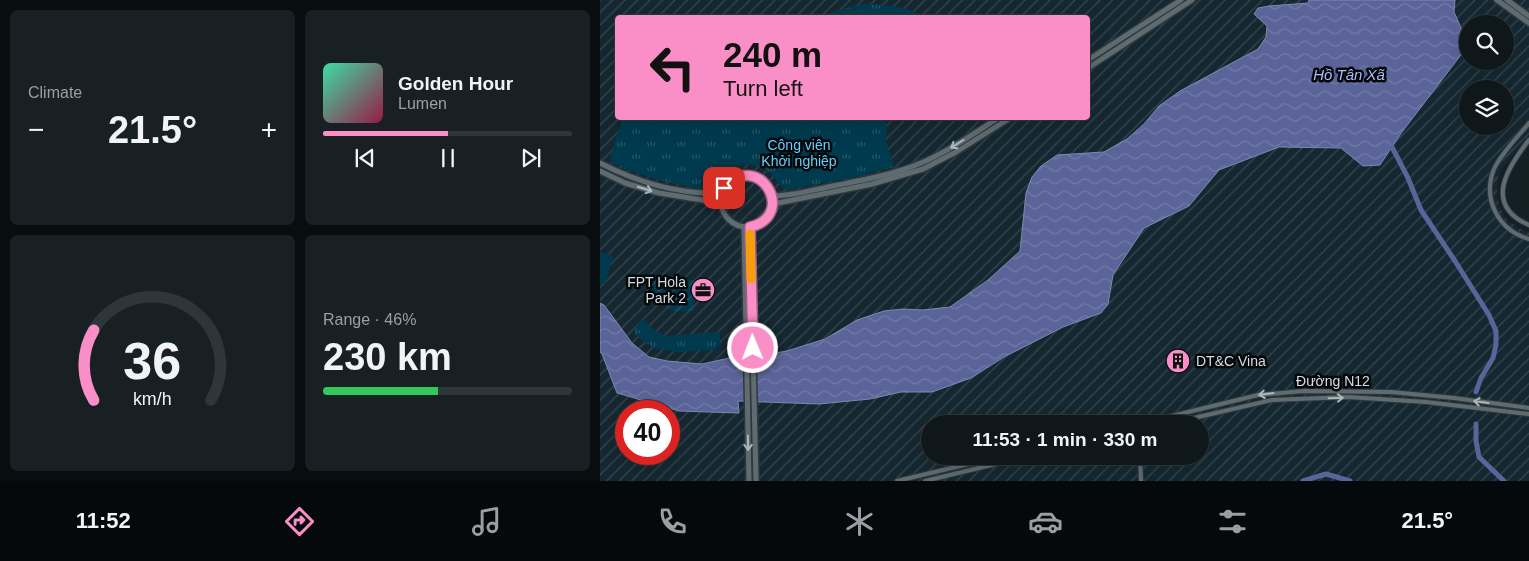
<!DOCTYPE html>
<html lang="en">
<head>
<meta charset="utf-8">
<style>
  body { margin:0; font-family:Arial,sans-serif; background:#182024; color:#f1f3f6; height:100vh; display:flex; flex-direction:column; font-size:19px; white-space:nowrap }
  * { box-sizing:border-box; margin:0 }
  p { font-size:16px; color:#9b9fa3 }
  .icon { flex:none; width:28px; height:28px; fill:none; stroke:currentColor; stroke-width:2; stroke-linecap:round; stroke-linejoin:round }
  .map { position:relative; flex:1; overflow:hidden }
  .sheet { display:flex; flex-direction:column; gap:10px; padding:10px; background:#080d0f; width:600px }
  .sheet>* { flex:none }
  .top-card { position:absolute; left:15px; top:15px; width:475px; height:105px; border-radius:5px; box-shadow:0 5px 20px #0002,0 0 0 1px #2f363a; background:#fa8fc8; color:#111; overflow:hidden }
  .tools { position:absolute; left:859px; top:15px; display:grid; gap:10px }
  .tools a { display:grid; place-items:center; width:55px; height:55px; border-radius:50%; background:#0f171b; box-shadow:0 5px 20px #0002,0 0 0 1px #2f363a; font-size:25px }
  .speed { position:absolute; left:15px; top:400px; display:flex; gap:10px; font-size:25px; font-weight:700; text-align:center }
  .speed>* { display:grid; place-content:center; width:65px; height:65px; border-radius:50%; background:#0f171b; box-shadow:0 5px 20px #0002,0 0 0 1px #2f363a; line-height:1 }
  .speed .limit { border:8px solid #d22; background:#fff; color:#111 }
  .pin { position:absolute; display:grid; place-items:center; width:42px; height:42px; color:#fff; margin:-21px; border-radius:10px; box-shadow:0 2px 8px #0006 }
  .me { position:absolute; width:55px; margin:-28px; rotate:359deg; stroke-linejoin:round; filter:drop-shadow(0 0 4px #0008) }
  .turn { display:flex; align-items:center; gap:18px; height:105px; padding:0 25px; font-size:22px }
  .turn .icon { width:65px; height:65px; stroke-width:2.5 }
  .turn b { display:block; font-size:35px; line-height:42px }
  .big { font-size:38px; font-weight:600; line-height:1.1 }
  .sheet .tile { flex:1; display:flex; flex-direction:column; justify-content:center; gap:8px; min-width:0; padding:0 18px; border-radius:8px; background:#182024 }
  .sheet .dial { align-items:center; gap:0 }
  .dial svg { height:130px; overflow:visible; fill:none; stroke:#2f363a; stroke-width:7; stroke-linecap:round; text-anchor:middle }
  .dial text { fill:#f1f3f6; stroke:none }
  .song { display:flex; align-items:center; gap:15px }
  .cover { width:60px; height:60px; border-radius:8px; background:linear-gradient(135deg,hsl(160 70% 55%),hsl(340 70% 35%)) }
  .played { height:5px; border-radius:2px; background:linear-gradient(90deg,#fa8fc8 50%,#2f363a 50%) }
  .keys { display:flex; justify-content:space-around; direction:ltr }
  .heat { display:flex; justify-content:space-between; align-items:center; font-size:28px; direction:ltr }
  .charge { height:8px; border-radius:4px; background:linear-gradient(90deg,#34c759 46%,#2f363a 0) }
  .sheet .tiles { flex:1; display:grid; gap:10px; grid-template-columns:repeat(2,1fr) }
  .trip { position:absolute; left:321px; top:415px; width:288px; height:50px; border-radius:25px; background:#0f171b; box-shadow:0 5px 20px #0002,0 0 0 1px #2f363a; font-weight:600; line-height:50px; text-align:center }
  .dock { display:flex; height:80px; justify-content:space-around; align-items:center; background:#06090b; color:#9b9fa3 }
  .dock .icon { width:35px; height:35px }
  .dock .active { color:#fa8fc8 }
  .dock b { font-size:22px; color:#f1f3f6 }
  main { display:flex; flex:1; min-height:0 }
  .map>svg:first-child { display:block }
  .industrial { fill:url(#industrial-furrows); fill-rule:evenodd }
  .grass { fill:#003a4e }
  .park { fill:url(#park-tufts) }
  .garden { fill:url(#garden-furrows) }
  .water { fill:url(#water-waves); stroke:#8088af }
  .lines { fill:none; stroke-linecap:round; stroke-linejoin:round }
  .canal { stroke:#5b6499; stroke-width:5 }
  .street-casing { stroke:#31383c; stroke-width:6 }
  .secondary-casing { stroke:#31383c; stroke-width:8 }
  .street { stroke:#5e6c72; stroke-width:4 }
  .secondary { stroke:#5e6c72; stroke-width:5 }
  .oneway { stroke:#acb5ba }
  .route-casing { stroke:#a25d82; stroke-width:12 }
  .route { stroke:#fa8fc8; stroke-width:9 }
  .slow { stroke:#f59e0b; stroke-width:9 }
  .labels { text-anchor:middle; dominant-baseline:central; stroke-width:5; stroke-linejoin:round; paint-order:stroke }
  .park-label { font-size:14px; fill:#65cefa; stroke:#04080a }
  .poi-label { font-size:14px; fill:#d6dde1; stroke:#04080a; text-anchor:end }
  .street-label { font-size:14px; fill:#d6dde1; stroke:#04080a }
  .water-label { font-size:15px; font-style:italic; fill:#afbbfb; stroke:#04080a }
</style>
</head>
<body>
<main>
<section class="sheet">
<div class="tiles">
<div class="tile"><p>Climate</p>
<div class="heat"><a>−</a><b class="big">21.5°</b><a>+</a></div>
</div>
<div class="tile">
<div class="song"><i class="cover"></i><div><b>Golden Hour</b><p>Lumen</p></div></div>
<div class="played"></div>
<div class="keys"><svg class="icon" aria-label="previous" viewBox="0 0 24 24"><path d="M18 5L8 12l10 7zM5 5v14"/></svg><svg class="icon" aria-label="pause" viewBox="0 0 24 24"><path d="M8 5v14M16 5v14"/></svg><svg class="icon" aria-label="next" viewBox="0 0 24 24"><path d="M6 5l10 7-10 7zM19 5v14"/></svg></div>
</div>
<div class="tile dial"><svg viewBox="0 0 100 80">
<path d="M14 69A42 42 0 1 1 86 69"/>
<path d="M14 69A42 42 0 0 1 14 26" stroke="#fa8fc8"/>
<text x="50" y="56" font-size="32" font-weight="700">36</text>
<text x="50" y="72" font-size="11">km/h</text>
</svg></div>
<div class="tile"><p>Range · 46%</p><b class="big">230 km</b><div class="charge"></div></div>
</div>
</section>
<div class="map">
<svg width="929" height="481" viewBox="0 0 929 481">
  <defs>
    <pattern id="industrial-furrows" width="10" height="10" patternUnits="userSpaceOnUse" patternTransform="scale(1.25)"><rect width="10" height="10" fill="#152831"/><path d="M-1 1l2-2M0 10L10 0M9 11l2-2" fill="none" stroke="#36474f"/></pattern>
    <pattern id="park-tufts" width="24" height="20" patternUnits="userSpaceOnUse" patternTransform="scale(1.25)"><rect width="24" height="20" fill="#003a4e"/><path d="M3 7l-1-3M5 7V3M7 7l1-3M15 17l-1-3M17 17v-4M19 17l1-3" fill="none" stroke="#245667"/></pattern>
    <pattern id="garden-furrows" width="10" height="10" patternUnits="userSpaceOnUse" patternTransform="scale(1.25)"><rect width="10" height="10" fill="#003a4e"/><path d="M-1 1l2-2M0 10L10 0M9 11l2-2" fill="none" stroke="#245667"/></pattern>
    <pattern id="water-waves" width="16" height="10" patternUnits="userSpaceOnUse" patternTransform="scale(1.25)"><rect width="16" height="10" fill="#5b6499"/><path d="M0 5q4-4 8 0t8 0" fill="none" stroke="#727aa7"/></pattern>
  </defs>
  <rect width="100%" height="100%" fill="#141f24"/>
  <path class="industrial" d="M0,0H929V135L903,167L898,177L897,187V198L901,210L908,221L921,229L929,232V481H0ZM18,18H488V118H18ZM868,24H905V61H868ZM868,89H905V126H868ZM26,411H69V454H26ZM330,424H600V456H330Z"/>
  <path class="grass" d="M0,252L13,256L5,284L0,283Z"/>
  <g class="park">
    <path d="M262,4C285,4 306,7 327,17H221L236,11Z"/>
    <path d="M23,118H287L286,142L294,167L260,176L188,190C174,185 174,167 151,165C138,163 126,169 118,179C115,182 113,185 109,187C96,192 21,171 10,161L12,150Z"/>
    <path d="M42,319L57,332L66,336L120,332V345L115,350L76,352L54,348L34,334L35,328Z"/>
  </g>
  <path class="garden" d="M54,280H94V311H72L54,296Z"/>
  <path class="water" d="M709,0H855L854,12L862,30L867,47L802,132L780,165L763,166L741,148L679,147L619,170L589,206L544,228L513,275L508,304L501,313L463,327L404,357L371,378L332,392H301L270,399L219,404L138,401L139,413L79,411L17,393L2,354L0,352V303L4,305L32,343L49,357L67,361L102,364L134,357L135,363L141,367L167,363L169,354L187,351L225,339L257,320L284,311L303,309L323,310L350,307L388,280L420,251L426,193L432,177L441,166L457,155L504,152L527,139L544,124L559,106L580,91L658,49L666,37L667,26L654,14L658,8L669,6L708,3Z"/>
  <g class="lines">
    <g class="canal">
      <path d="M792,147L808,178L821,210L855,261L889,315L896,331V345L893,358L881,378L876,392"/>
      <path d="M876,424V441L879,457L904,481"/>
      <path d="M703,481L726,474L750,481"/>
    </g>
    <g class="street-casing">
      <g id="street">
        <path d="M929,123C918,137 902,152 894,169C882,199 898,230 929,239"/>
        <path d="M929,140C907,168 883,205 929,225"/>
        <path d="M539,424L658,395L703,391L791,392L854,398L929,408"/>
        <path d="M568,424L672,400L748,397L826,402L929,414"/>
        <path d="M540,456L541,481"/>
        <path d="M297,481L402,456"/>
        <path d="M325,481L429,456"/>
      </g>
    </g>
    <g class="secondary-casing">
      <g id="secondary">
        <path d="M897,0L929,23"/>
        <path d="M907,0L929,16"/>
        <path d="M488,60L581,0"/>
        <path d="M488,68L592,0"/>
        <path d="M0,163C37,182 80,195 122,193"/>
        <path d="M0,171L25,183L59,193L121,203"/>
        <circle cx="147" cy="201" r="26"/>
        <path d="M172,196C193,196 213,190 233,186C268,179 304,173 336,156C358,145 378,131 398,118"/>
        <path d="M173,204L272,184L323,169L356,152L410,118"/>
        <path d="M144,227L149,481"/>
        <path d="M150,227L156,481"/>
      </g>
    </g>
    <use href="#street" class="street"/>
    <use href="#secondary" class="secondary"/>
  </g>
  <defs><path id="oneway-shaft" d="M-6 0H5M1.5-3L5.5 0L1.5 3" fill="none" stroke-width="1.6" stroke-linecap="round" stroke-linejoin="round" transform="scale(1.25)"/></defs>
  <g class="oneway">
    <use href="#oneway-shaft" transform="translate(357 144) rotate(148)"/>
    <use href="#oneway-shaft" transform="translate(45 189) rotate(17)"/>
    <use href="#oneway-shaft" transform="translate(666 394) rotate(173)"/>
    <use href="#oneway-shaft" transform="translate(736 398) rotate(-2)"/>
    <use href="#oneway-shaft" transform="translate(881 402) rotate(-172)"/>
    <use href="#oneway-shaft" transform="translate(148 443) rotate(89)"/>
  </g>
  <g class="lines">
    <g class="route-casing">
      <path id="route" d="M124,188C159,148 198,216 150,227L153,348"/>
    </g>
    <use href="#route" class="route"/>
    <path class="slow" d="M150,234L151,279"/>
  </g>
  <defs>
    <g id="office-disc" transform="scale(1.25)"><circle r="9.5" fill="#fa8fc8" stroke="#04080a"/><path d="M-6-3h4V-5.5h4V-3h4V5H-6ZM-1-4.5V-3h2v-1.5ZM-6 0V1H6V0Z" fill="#111"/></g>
    <g id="building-disc" transform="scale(1.25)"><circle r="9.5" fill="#fa8fc8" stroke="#04080a"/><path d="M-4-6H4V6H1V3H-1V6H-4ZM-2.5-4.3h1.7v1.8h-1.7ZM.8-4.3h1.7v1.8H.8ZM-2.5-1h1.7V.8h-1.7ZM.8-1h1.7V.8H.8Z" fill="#111"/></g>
  </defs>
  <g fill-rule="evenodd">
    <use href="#office-disc" x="103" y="290"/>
    <use href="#building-disc" x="578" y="361"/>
  </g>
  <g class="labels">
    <g class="park-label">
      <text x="199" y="145">Công viên<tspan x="199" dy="16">Khởi nghiệp</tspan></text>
    </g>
    <g class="poi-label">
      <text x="86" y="282">FPT Hola<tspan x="86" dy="16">Park 2</tspan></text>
      <text x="596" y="361" text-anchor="start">DT&amp;C Vina</text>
    </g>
    <g class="street-label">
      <text x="733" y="381">Đường N12</text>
    </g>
    <g class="water-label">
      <text x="749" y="74">Hồ Tân Xã</text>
    </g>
  </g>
</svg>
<div class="tools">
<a><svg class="icon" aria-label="search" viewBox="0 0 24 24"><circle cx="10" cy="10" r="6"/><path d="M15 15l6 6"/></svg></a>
<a><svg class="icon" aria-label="layers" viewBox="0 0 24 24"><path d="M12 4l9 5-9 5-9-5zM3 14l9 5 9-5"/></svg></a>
</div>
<div class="speed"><div class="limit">40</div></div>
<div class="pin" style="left:124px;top:188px;background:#d93025"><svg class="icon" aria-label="arrive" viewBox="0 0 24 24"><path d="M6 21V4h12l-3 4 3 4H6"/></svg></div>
<svg class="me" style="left:153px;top:348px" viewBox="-20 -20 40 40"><circle r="17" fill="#fa8fc8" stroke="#fff" stroke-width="3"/><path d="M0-11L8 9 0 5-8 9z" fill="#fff"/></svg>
<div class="trip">11:53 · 1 min · 330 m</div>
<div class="top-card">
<div class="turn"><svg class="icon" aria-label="left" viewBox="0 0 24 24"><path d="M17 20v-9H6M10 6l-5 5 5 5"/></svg><div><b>240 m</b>Turn left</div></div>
</div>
</div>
</main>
<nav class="dock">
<b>11:52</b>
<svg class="icon active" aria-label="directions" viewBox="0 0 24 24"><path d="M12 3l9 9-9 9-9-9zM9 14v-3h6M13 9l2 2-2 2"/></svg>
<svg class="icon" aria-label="music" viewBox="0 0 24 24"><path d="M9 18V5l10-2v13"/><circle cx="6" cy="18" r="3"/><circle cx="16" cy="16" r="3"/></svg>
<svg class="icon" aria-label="phone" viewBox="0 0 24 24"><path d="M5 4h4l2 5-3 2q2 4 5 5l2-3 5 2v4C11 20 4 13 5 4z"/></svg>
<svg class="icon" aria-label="climate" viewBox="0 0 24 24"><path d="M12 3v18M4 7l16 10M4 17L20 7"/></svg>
<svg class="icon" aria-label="car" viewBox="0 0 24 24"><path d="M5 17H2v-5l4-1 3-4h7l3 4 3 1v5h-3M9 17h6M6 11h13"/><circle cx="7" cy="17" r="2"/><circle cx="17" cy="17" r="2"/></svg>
<svg class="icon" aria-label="filters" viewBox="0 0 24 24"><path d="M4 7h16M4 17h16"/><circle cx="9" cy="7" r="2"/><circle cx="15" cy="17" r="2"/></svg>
<b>21.5°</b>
</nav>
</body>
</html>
